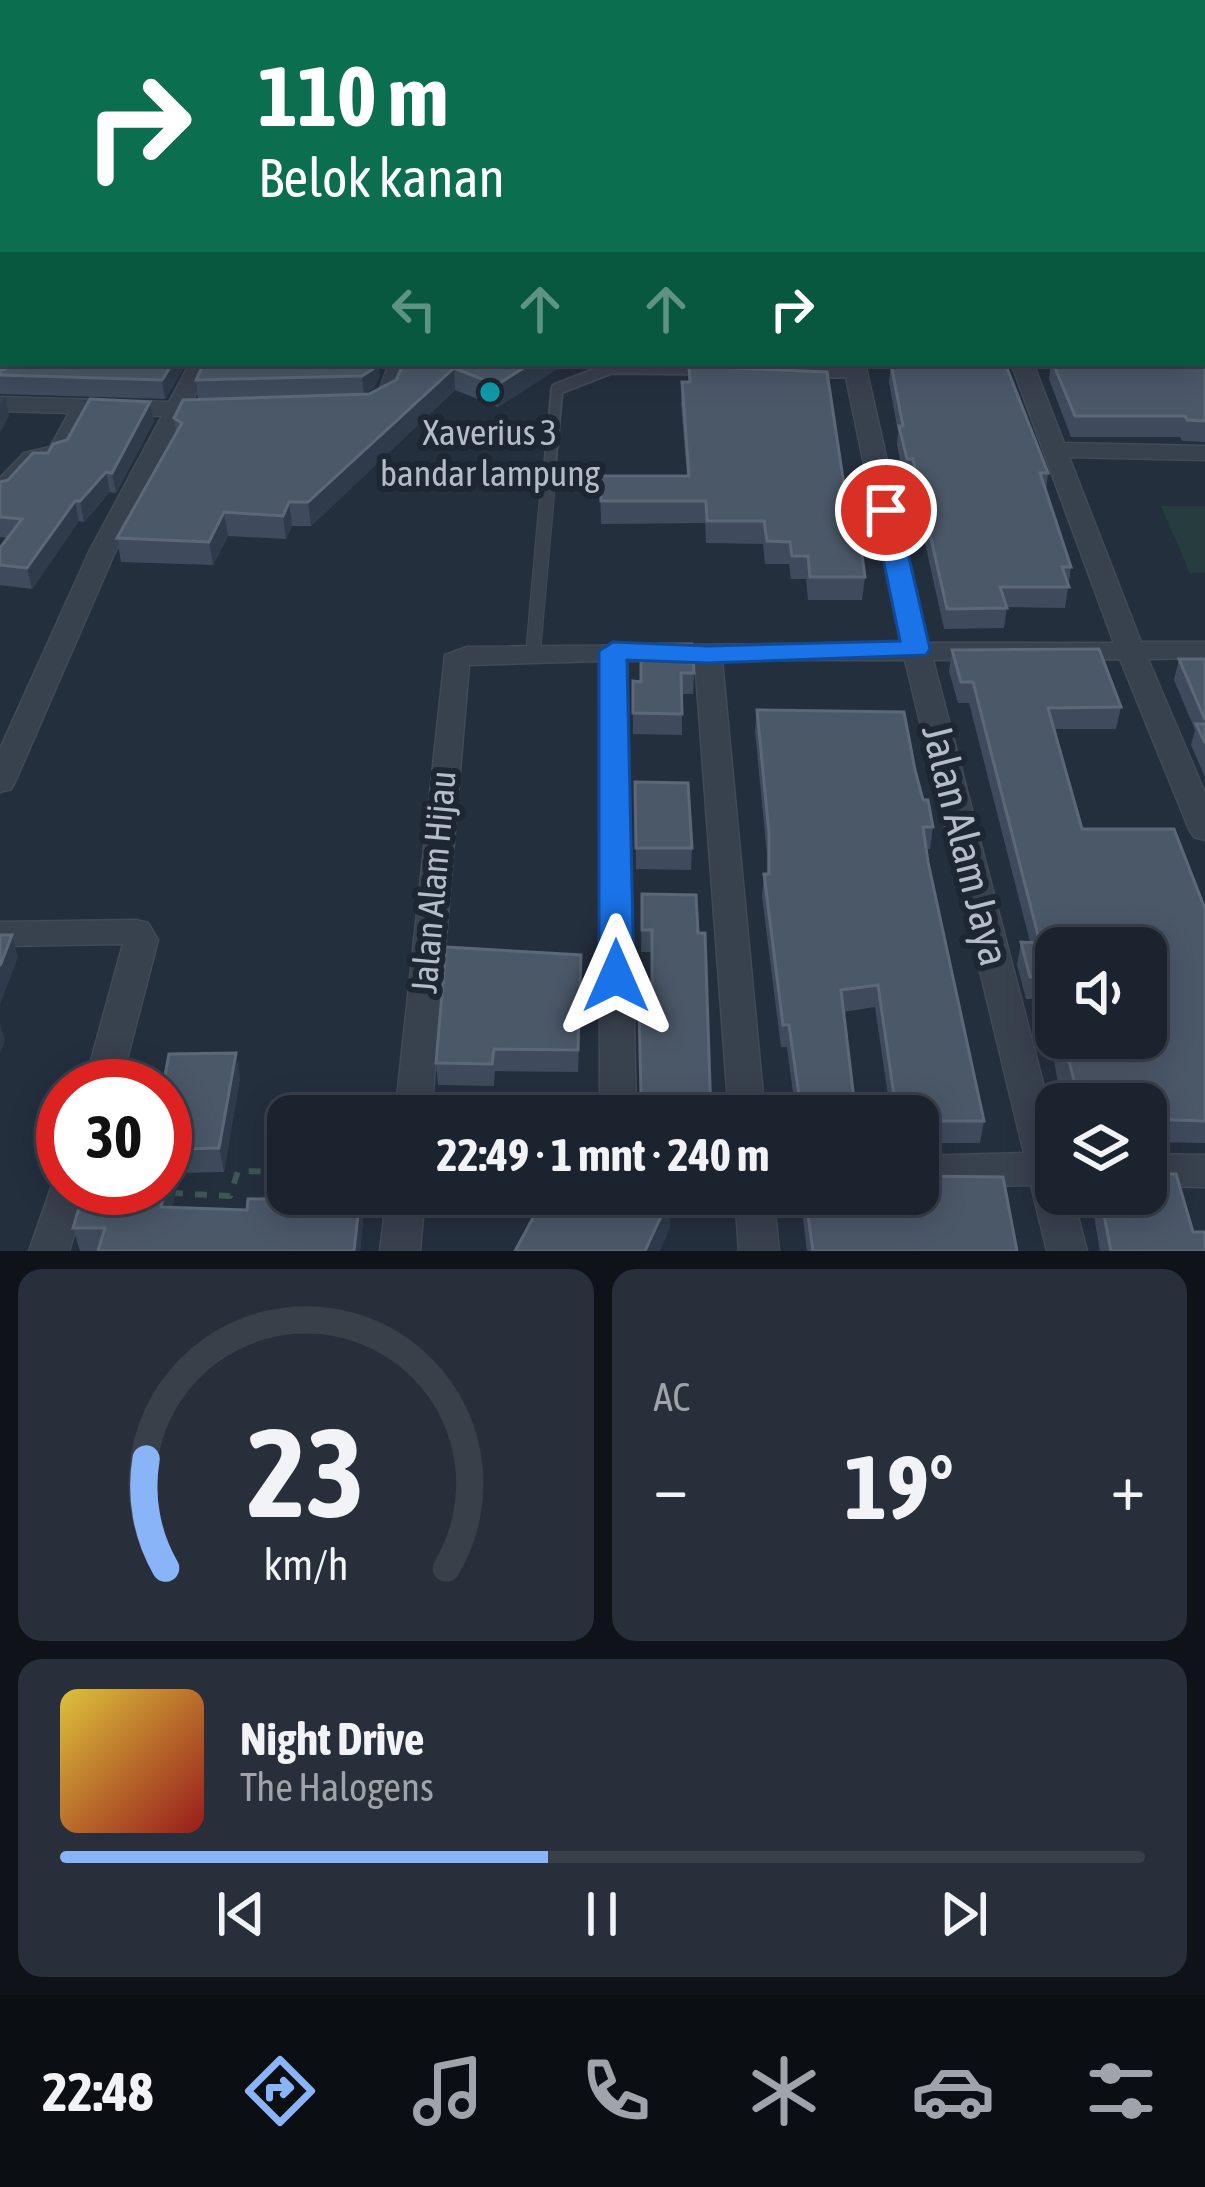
<!DOCTYPE html>
<html lang="id">
<head>
<meta charset="utf-8">
<style>
  body { margin:0; font-family:"Asap Condensed",sans-serif; background:#282f3a; color:#f1f3f6; height:100vh; display:flex; flex-direction:column; font-size:45px; white-space:nowrap }
  * { box-sizing:border-box; margin:0 }
  p { font-size:39px; color:#a0a4aa }
  .icon { flex:none; width:66px; height:66px; fill:none; stroke:currentColor; stroke-width:2; stroke-linecap:round; stroke-linejoin:round }
  .map { position:relative; height:1251px; overflow:hidden }
  .panel { display:flex; flex-direction:column; gap:18px; padding:18px; background:#0f1319; flex:1 }
  .panel>* { flex:none }
  .banner { position:absolute; left:0px; top:0px; width:1206px; height:366px; box-shadow:0 6px 30px #0003,0 0 0 3px #39404a; background:#0b6e4f; color:#fff; overflow:hidden }
  .tools { position:absolute; left:1035px; top:927px; display:grid; gap:24px }
  .tools a { display:grid; place-items:center; width:132px; height:132px; border-radius:24px; background:#1b232e; box-shadow:0 6px 30px #0003,0 0 0 3px #39404a; font-size:60px }
  .speed { position:absolute; left:36px; top:1059px; display:flex; gap:24px; font-size:60px; font-weight:700; text-align:center }
  .speed>* { display:grid; place-content:center; width:156px; height:156px; border-radius:50%; background:#1b232e; box-shadow:0 6px 30px #0003,0 0 0 3px #39404a; line-height:1 }
  .speed .limit { border:18px solid #d22; background:#fff; color:#111 }
  .pin { position:absolute; display:grid; place-items:center; width:102px; height:102px; color:#fff; margin:-51px; border:6px solid #fff; border-radius:50%; box-shadow:0 3px 12px #0007 }
  .me { position:absolute; width:132px; margin:-66px; rotate:0deg; stroke-linejoin:round; filter:drop-shadow(0 0 9px #0008) }
  .turn { display:flex; align-items:center; gap:42px; height:252px; padding:0 60px; font-size:54px }
  .turn .icon { width:156px; height:156px; stroke-width:2.5 }
  .turn b { display:block; font-size:84px; line-height:102px }
  .lanes { display:flex; align-items:center; height:114px; padding:0 60px; background:#0003; justify-content:center; gap:60px; direction:ltr }
  .lanes .off { opacity:.35 }
  .big { font-size:90px; font-weight:700; line-height:1.1 }
  .panel .widget { flex:1; display:flex; flex-direction:column; justify-content:center; gap:18px; min-width:0; padding:0 42px; border-radius:24px; background:#282f3a }
  .panel .dial { align-items:center; gap:0 }
  .dial svg { height:312px; overflow:visible; fill:none; stroke:#39404a; stroke-width:7; stroke-linecap:round; text-anchor:middle }
  .dial text { fill:#f1f3f6; stroke:none }
  .song { display:flex; align-items:center; gap:36px }
  .cover { width:144px; height:144px; border-radius:18px; background:linear-gradient(135deg,hsl(50 70% 55%),hsl(0 70% 35%)) }
  .played { height:12px; border-radius:6px; background:linear-gradient(90deg,#8ab4f8 45%,#39404a 45%) }
  .keys { display:flex; justify-content:space-around; direction:ltr }
  .heat { display:flex; justify-content:space-between; align-items:center; font-size:66px; direction:ltr }
  .panel .tiles { flex:1; display:grid; gap:18px; grid-template-columns:1fr 1fr }
  .widget:last-child { grid-column:span 2 }
  .trip { position:absolute; left:267px; top:1095px; width:672px; height:120px; border-radius:24px; background:#1b232e; box-shadow:0 6px 30px #0003,0 0 0 3px #39404a; font-weight:700; line-height:120px; text-align:center }
  .tab-bar { display:flex; height:192px; justify-content:space-around; align-items:center; background:#0b0e12; color:#a0a4aa }
  .tab-bar .icon { width:84px; height:84px }
  .tab-bar .selected { color:#8ab4f8 }
  .tab-bar b { font-size:54px; color:#f1f3f6 }
  .map>svg:first-child { display:block }
  .green { fill:#263c3f }
  .lines { fill:none; stroke-linecap:round; stroke-linejoin:round }
  .service-far2-casing { stroke:#414a57; stroke-width:10 }
  .service-far1-casing { stroke:#414a57; stroke-width:14 }
  .service-casing { stroke:#414a57; stroke-width:16 }
  .minor-casing { stroke:#414a57; stroke-width:3 }
  .tertiary-casing { stroke:#414a57; stroke-width:3 }
  .primary-casing { stroke:#414a57; stroke-width:3 }
  .path { stroke:#3f5557; stroke-width:6; stroke-dasharray:12 12; stroke-linecap:butt }
  .service-far2 { stroke:#38414e; stroke-width:9 }
  .service-far1 { stroke:#38414e; stroke-width:10 }
  .service { stroke:#38414e; stroke-width:14 }
  .minor { fill:#38414e; fill-rule:evenodd }
  .tertiary { fill:#38414e; fill-rule:evenodd }
  .primary { fill:#56606e; fill-rule:evenodd }
  .wall { fill:#3f4b5c; fill-rule:evenodd }
  .shaded-wall { fill:#2f3b4b }
  .building { fill:#4b5868; stroke:#5c6777; stroke-width:3 }
  .route { fill:#1a73e8; stroke:#114b97; stroke-width:3 }
  .culture-dot { fill:#0f9aa8; stroke:#1d2633; stroke-width:4.5 }
  .labels { text-anchor:middle; dominant-baseline:central; stroke-width:12; stroke-linejoin:round; paint-order:stroke }
  .poi-label { font-size:36px; fill:#b4bcc9; stroke:#1d2633 }
  .street-label { font-size:36px; fill:#b4bcc9; stroke:#1d2633 }
  .near-street-label { font-size:42px; fill:#b4bcc9; stroke:#1d2633 }
</style>
</head>
<body>
<div class="map">
<svg width="1205" height="1251" viewBox="0 0 1205 1251">
  <rect width="100%" height="100%" fill="#242f3e"/>
  <g class="green">
    <path d="M390,0H1205V46L1203,3H388Z"/>
    <path d="M1161,506H1205V573H1190Z"/>
  </g>
  <g class="lines">
    <g class="service-far2-casing">
      <path id="service-far2" d="M28,0L47,3"/>
    </g>
    <g class="service-far1-casing">
      <g id="service-far1">
        <path d="M801,372H856"/>
        <path d="M549,476L557,389L611,368L707,369"/>
      </g>
    </g>
    <g class="service-casing">
      <path id="service" d="M533,653L549,473"/>
    </g>
    <g class="minor-casing">
      <g id="minor">
        <path d="M343,0H384L385,2L345,3Z"/>
        <path d="M0,131L3,132V142L0,141Z"/>
        <path d="M190,363H212L191,403L205,410L202,415L184,417L115,552L15,782L11,789L0,792V749L89,552L162,416L92,414L67,457L40,463L9,497L0,499V478L24,453L50,447L69,413L0,411V397L169,402Z"/>
        <path d="M389,363H411L399,397L384,411H368L365,406L378,394Z"/>
        <path d="M843,363H865L928,643H1114L1011,363H1033L1064,443L1205,446V460L1069,457L1141,642H1205V658L1148,659L1205,793V840L1194,837L1189,829L1120,659L933,660L1056,1133V1194H1072L1087,1251H1047L1031,1185L918,1188V1156L1024,1153L905,660H722L765,1116H729L695,660L627,661L636,1116H600L599,661L469,665L431,1116H395L445,655L467,647L901,643Z"/>
        <path d="M136,920L148,923L158,940L120,1086H84L123,944L0,946V922Z"/>
        <path d="M1146,1154L1205,1155V1187L1146,1186Z"/>
        <path d="M63,1174V1188H89L69,1251H29L51,1188Z"/>
        <path d="M387,1194H425L420,1251H380Z"/>
        <path d="M735,1194H773L779,1251H739Z"/>
      </g>
    </g>
    <g class="tertiary-casing">
      <path id="tertiary" d="M385,0H404L383,3Z"/>
    </g>
    <g class="primary-casing">
      <g id="primary">
        <rect x="0" y="9" width="3" height="14"/>
        <rect x="1203" y="49" width="2" height="14"/>
      </g>
    </g>
    <path class="path" d="M171,1193L230,1196L238,1171L288,1172"/>
    <use href="#service-far2" class="service-far2"/>
    <use href="#service-far1" class="service-far1"/>
    <use href="#service" class="service"/>
    <use href="#minor" class="minor"/>
    <use href="#tertiary" class="tertiary"/>
    <use href="#primary" class="primary"/>
  </g>
  <g class="wall">
    <path d="M198,0H335L332,3H223Z"/>
    <path d="M3,161V323H0V165Z"/>
    <path d="M1205,358V442L1182,441L1180,437H1071L1049,379L1051,363H1203Z"/>
    <path d="M9,363H187L165,399L0,394V370L5,369Z"/>
    <path d="M404,363H562V366L498,407L455,390L311,526H292L286,539L228,536L213,565L121,562L117,538L176,434L174,418L198,399L196,380L380,375L374,388L364,394H369L396,380Z"/>
    <path d="M891,364L1048,473L1046,490L1071,567L1065,608L1007,607L1004,628L944,629L911,479H904L897,445L898,432L889,382Z"/>
    <path d="M689,366L844,485L865,577L862,600H808L806,579H791L789,564H765L763,544L706,543L705,523L601,524L600,476H687L681,404L682,382H689Z"/>
    <path d="M150,402L154,421L116,493L110,492L84,522L79,521L32,589L0,585V548L8,538L0,537V482L8,480L67,440Z"/>
    <path d="M952,650L1121,707L1116,729H1054L1082,829L1205,909V1143L1146,1142V1104H1069L1064,1083H1058L1043,999H1026L1017,965L1021,942H1030L969,703H958L949,671ZM1056,948L1146,1038H1056Z"/>
    <path d="M641,659L694,673L693,694H682V735L633,734V681L640,682Z"/>
    <path d="M1179,659H1205V777L1191,745L1195,730L1174,680Z"/>
    <path d="M757,710L915,770L933,827L930,849H926L984,1121L980,1143H918V1116H891L875,1007L843,1012L856,1116H796L787,1047H781L762,896L764,874H767V855L755,731Z"/>
    <path d="M635,782L692,848L691,870L636,869Z"/>
    <path d="M642,894L696,895L640,1094L639,1032L652,1010V952H641Z"/>
    <path d="M581,977L578,1072L495,1071L494,1086L438,1085L436,1063Z"/>
    <path d="M240,1077L224,1172L180,1173L172,1208L247,1210L360,1197L363,1221L360,1251H80L73,1228L165,1188V1086Z"/>
    <path d="M800,1194H918L1017,1251H807Z"/>
    <path d="M1090,1194H1146L1193,1232L1205,1251H1100Z"/>
  </g>
  <g class="shaded-wall">
    <path d="M173,363H187L165,399L162,380Z"/>
    <path d="M375,363H379L380,375L374,388L364,395L362,376Z"/>
    <path d="M531,363H562V366L498,407L497,385Z"/>
    <path d="M454,368L455,390L311,526L308,502Z"/>
    <path d="M5,397L9,416L0,433V405Z"/>
    <path d="M150,402L154,421L116,493L112,473Z"/>
    <path d="M106,472L110,492L84,522L80,501Z"/>
    <path d="M75,501L79,521L32,589L27,568Z"/>
    <path d="M289,502L292,526L286,539L283,516Z"/>
    <path d="M224,512L228,536L213,565L209,542Z"/>
    <path d="M12,935L18,957L0,1005V966Z"/>
    <path d="M0,1023L5,1041L0,1054Z"/>
    <path d="M236,1053L240,1077L224,1172L219,1148Z"/>
    <path d="M175,1149L180,1173L167,1232L161,1207Z"/>
    <path d="M671,1195L670,1228L660,1251H645Z"/>
    <path d="M360,1197L363,1221L360,1251H354Z"/>
  </g>
  <g class="building">
    <path d="M3,71V114H0V80Z"/>
    <path d="M1203,77H1205V99L1203,106Z"/>
    <path d="M1203,110L1205,111V145L1203,152Z"/>
    <path d="M1203,155H1205V204L1203,205Z"/>
    <path d="M3,161V219V214H0V165Z"/>
    <path d="M1203,207L1205,214V273L1203,281Z"/>
    <path d="M3,229V277L0,276V231Z"/>
    <path d="M3,279V305H0V290Z"/>
    <path d="M1203,282L1205,283V337L1203,339Z"/>
    <path d="M1203,358H1205V421L1187,420L1185,416H1075L1053,363H1203Z"/>
    <path d="M9,363H173L162,380L0,375V370L5,369Z"/>
    <path d="M204,363H375L373,369L362,376L196,380Z"/>
    <path d="M404,363H531L497,385L454,368L308,502H289L283,516L224,512L209,542L117,538L182,423L174,418L183,400L369,394L396,380Z"/>
    <path d="M1005,363L1048,473H1040L1071,567H1062L1069,587H1000L1007,608L947,609L913,459H907L899,426H903L891,364Z"/>
    <path d="M689,366L827,372L844,485L850,503H855L865,577H810L808,556H792L790,542L767,541L764,521H707L706,501H601L600,476H689L682,382H690Z"/>
    <path d="M90,399L150,402L112,473L106,472L80,501H75L27,568L0,565V548L22,519L0,517V482L8,480L33,453H48L53,444L67,440Z"/>
    <path d="M660,644H692L694,673H681L682,714L633,713V681L641,682V659H661Z"/>
    <path d="M1099,649L1121,707L1048,708L1082,829H1174L1205,909V1121L1146,1119V1104H1080L1069,1061H1064L1059,1038H1146V948H1056V1020L1048,977H1030L1021,942L1040,943L973,682H961L952,650Z"/>
    <path d="M1179,659H1205V720Z"/>
    <path d="M757,710L904,712L915,770L923,800H928L933,827H923L928,862L984,1121H918V1116H897L878,985L841,990L856,1116H802L789,1025H783L764,874H769V833Z"/>
    <path d="M1196,724H1205V743Z"/>
    <path d="M635,782L688,783L692,848H636Z"/>
    <path d="M642,894L696,895L698,933H705L711,1116H624V1098L641,1094L639,1009L652,1010V930H642Z"/>
    <path d="M0,935H12L0,966Z"/>
    <path d="M446,947L581,955L578,1050L494,1049L492,1064L436,1063Z"/>
    <path d="M236,1053L219,1148L175,1149L161,1207L247,1210L248,1199L360,1197L354,1251H98L105,1228H73L85,1188H165V1086H163L169,1054Z"/>
    <path d="M1146,1174H1176L1193,1232H1205V1251H1111L1100,1194H1146Z"/>
    <path d="M918,1176L1003,1177L1017,1251H813L805,1194H918Z"/>
    <path d="M546,1194H668L671,1195L645,1251H515Z"/>
  </g>
  <path class="route" d="M886,503L898,510L930,649L926,655L708,663L627,660L634,976L629,986L616,989L604,986L599,976V651L613,642L708,646L900,641L873,510Z"/>
  <circle class="culture-dot" cx="490" cy="392" r="12"/>
  <g class="labels">
    <g class="poi-label">
      <text x="490" y="432">Xaverius 3<tspan x="490" dy="41">bandar lampung</tspan></text>
    </g>
    <g class="street-label">
      <text transform="translate(433 882) rotate(-85)">Jalan Alam Hijau</text>
    </g>
    <g class="near-street-label">
      <text transform="translate(966 845) rotate(76)">Jalan Alam Jaya</text>
    </g>
  </g>
</svg>
<div class="tools">
<a><svg class="icon" aria-label="sound" viewBox="0 0 24 24"><path d="M4 9h4l5-4v14l-5-4H4zM17 9q2 3 0 6"/></svg></a>
<a><svg class="icon" aria-label="layers" viewBox="0 0 24 24"><path d="M12 4l9 5-9 5-9-5zM3 14l9 5 9-5"/></svg></a>
</div>
<div class="speed"><div class="limit">30</div></div>
<div class="pin" style="left:886px;top:510px;background:#d93025"><svg class="icon" aria-label="arrive" viewBox="0 0 24 24"><path d="M6 21V4h12l-3 4 3 4H6"/></svg></div>
<svg class="me" style="left:616px;top:976px" viewBox="-20 -20 40 40"><path d="M0-17L14 15 0 8-14 15z" fill="#1a73e8" stroke="#fff" stroke-width="4"/></svg>
<div class="trip">22:49 · 1 mnt · 240 m</div>
<div class="banner">
<div class="turn"><svg class="icon" aria-label="right" viewBox="0 0 24 24"><path d="M7 20v-9h11M14 6l5 5-5 5"/></svg><div><b>110 m</b>Belok kanan</div></div>
<div class="lanes"><svg class="icon off" aria-label="left" viewBox="0 0 24 24"><path d="M17 20v-9H6M10 6l-5 5 5 5"/></svg><svg class="icon off" aria-label="ahead" viewBox="0 0 24 24"><path d="M12 20V5M6 11l6-6 6 6"/></svg><svg class="icon off" aria-label="ahead" viewBox="0 0 24 24"><path d="M12 20V5M6 11l6-6 6 6"/></svg><svg class="icon" aria-label="right" viewBox="0 0 24 24"><path d="M7 20v-9h11M14 6l5 5-5 5"/></svg></div>
</div>
</div>
<section class="panel">
<div class="tiles">
<div class="widget dial"><svg viewBox="0 0 100 80">
<path d="M14 69A42 42 0 1 1 86 69"/>
<path d="M14 69A42 42 0 0 1 9 41" stroke="#8ab4f8"/>
<text x="50" y="56" font-size="32" font-weight="700">23</text>
<text x="50" y="72" font-size="11">km/h</text>
</svg></div>
<div class="widget"><p>AC</p>
<div class="heat"><a>−</a><b class="big">19°</b><a>+</a></div>
</div>
<div class="widget">
<div class="song"><i class="cover"></i><div><b>Night Drive</b><p>The Halogens</p></div></div>
<div class="played"></div>
<div class="keys"><svg class="icon" aria-label="previous" viewBox="0 0 24 24"><path d="M18 5L8 12l10 7zM5 5v14"/></svg><svg class="icon" aria-label="pause" viewBox="0 0 24 24"><path d="M8 5v14M16 5v14"/></svg><svg class="icon" aria-label="next" viewBox="0 0 24 24"><path d="M6 5l10 7-10 7zM19 5v14"/></svg></div>
</div>
</div>
</section>
<nav class="tab-bar">
<b>22:48</b>
<svg class="icon selected" aria-label="directions" viewBox="0 0 24 24"><path d="M12 3l9 9-9 9-9-9zM9 14v-3h6M13 9l2 2-2 2"/></svg>
<svg class="icon" aria-label="music" viewBox="0 0 24 24"><path d="M9 18V5l10-2v13"/><circle cx="6" cy="18" r="3"/><circle cx="16" cy="16" r="3"/></svg>
<svg class="icon" aria-label="phone" viewBox="0 0 24 24"><path d="M5 4h4l2 5-3 2q2 4 5 5l2-3 5 2v4C11 20 4 13 5 4z"/></svg>
<svg class="icon" aria-label="climate" viewBox="0 0 24 24"><path d="M12 3v18M4 7l16 10M4 17L20 7"/></svg>
<svg class="icon" aria-label="car" viewBox="0 0 24 24"><path d="M5 17H2v-5l4-1 3-4h7l3 4 3 1v5h-3M9 17h6M6 11h13"/><circle cx="7" cy="17" r="2"/><circle cx="17" cy="17" r="2"/></svg>
<svg class="icon" aria-label="filters" viewBox="0 0 24 24"><path d="M4 7h16M4 17h16"/><circle cx="9" cy="7" r="2"/><circle cx="15" cy="17" r="2"/></svg>
</nav>
</body>
</html>
